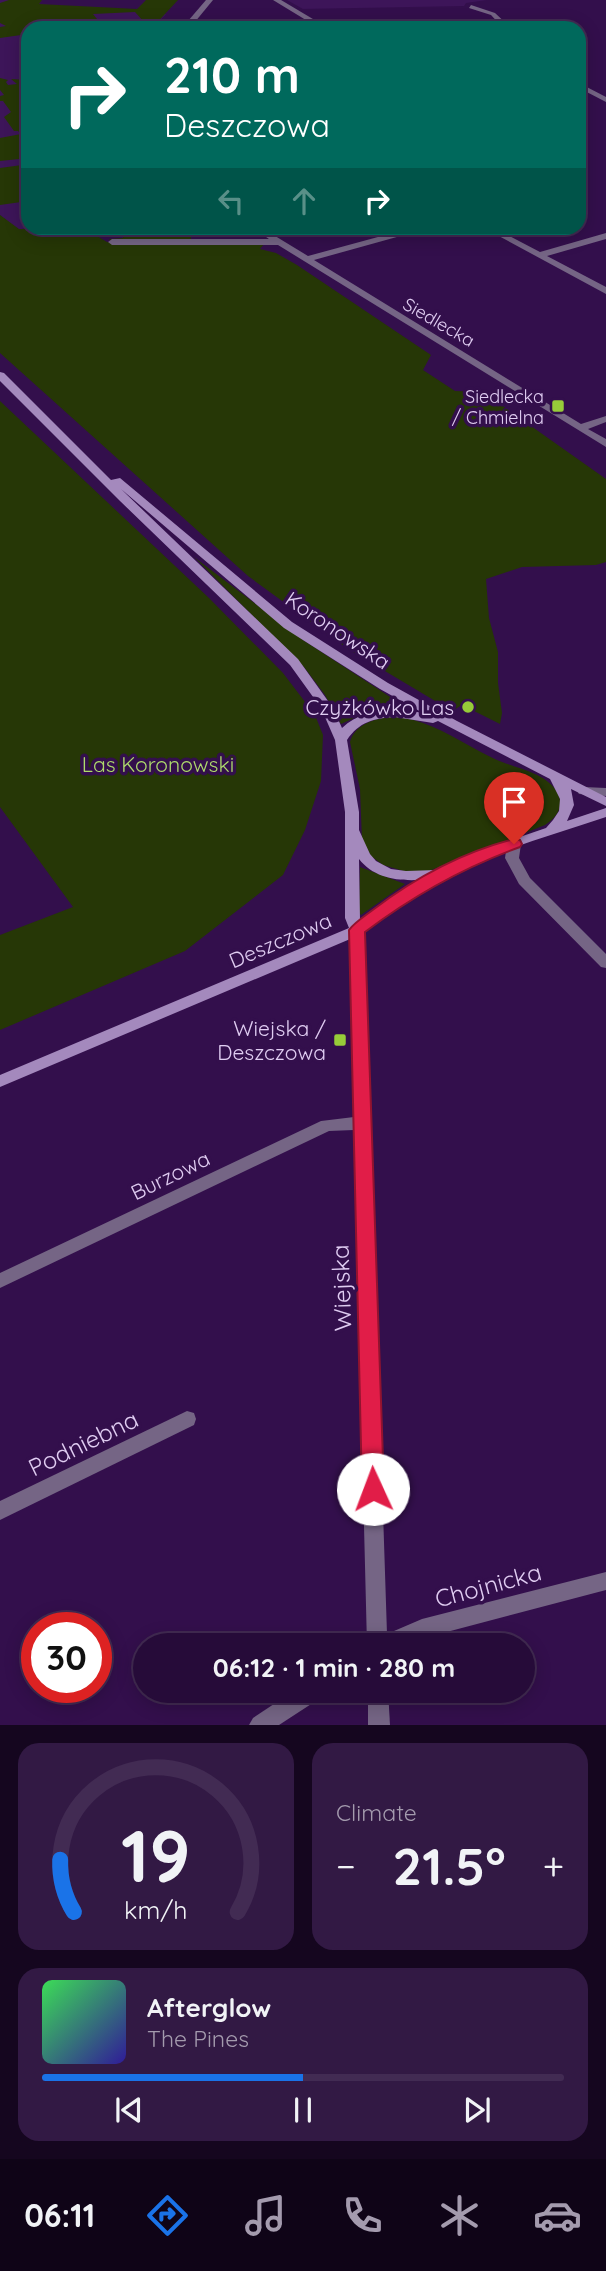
<!DOCTYPE html>
<html lang="en">
<head>
<meta charset="utf-8">
<style>
  body { margin:0; font-family:Quicksand,sans-serif; background:#321944; color:#f1f3f6; height:100vh; display:flex; flex-direction:column; font-size:26px; white-space:nowrap }
  * { box-sizing:border-box; margin:0 }
  p { font-size:23px; color:#a49bae }
  .icon { flex:none; width:38px; height:38px; fill:none; stroke:currentColor; stroke-width:2; stroke-linecap:round; stroke-linejoin:round }
  .map { position:relative; height:1725px; overflow:hidden }
  .details { display:flex; flex-direction:column; gap:18px; padding:18px; background:#15061f; flex:1 }
  .details>* { flex:none }
  .banner { position:absolute; left:21px; top:21px; width:565px; height:214px; border-radius:21px; box-shadow:0 4px 18px #0003,0 0 0 2px #422b53; background:#00695c; color:#fff; overflow:hidden }
  .speed { position:absolute; left:21px; top:1612px; display:flex; gap:14px; font-size:35px; font-weight:700; text-align:center }
  .speed>* { display:grid; place-content:center; width:91px; height:91px; border-radius:50%; background:#260b39; box-shadow:0 4px 18px #0003,0 0 0 2px #422b53; line-height:1 }
  .speed .limit { border:10px solid #d22; background:#fff; color:#111 }
  .pin { position:absolute; display:grid; place-items:center; width:60px; height:60px; color:#fff; margin:-72px -30px; border-radius:50% 50% 50% 0; rotate:-45deg; box-shadow:0 0 7px #0007 }
  .pin .icon { rotate:45deg }
  .me { position:absolute; width:77px; margin:-38px; rotate:358deg; stroke-linejoin:round; filter:drop-shadow(0 0 5px #0008) }
  .turn { display:flex; align-items:center; gap:24px; height:147px; padding:0 28px; font-size:32px }
  .turn .icon { width:91px; height:91px; stroke-width:2.5 }
  .turn b { display:block; font-size:49px; line-height:60px }
  .lanes { display:flex; align-items:center; height:66px; padding:0 28px; background:#0003; justify-content:center; gap:35px; direction:ltr }
  .lanes .off { opacity:.35 }
  .big { font-size:52px; font-weight:700; line-height:1.1 }
  .details .widget { flex:1; display:flex; flex-direction:column; justify-content:center; gap:10px; min-width:0; padding:0 24px; border-radius:21px; background:#321944 }
  .details .dial { align-items:center; gap:0 }
  .dial svg { height:182px; overflow:visible; fill:none; stroke:#422b53; stroke-width:7; stroke-linecap:round; text-anchor:middle }
  .dial text { fill:#f1f3f6; stroke:none }
  .song { display:flex; align-items:center; gap:21px }
  .cover { width:84px; height:84px; border-radius:10px; background:linear-gradient(135deg,hsl(130 70% 55%),hsl(250 70% 35%)) }
  .played { height:7px; border-radius:4px; background:linear-gradient(90deg,#1a73e8 50%,#422b53 50%) }
  .keys { display:flex; justify-content:space-around; direction:ltr }
  .heat { display:flex; justify-content:space-between; align-items:center; font-size:38px; direction:ltr }
  .details .tiles { flex:1; display:grid; gap:18px; grid-template-columns:1fr 1fr }
  .widget:last-child { grid-column:span 2 }
  .trip { position:absolute; left:133px; top:1633px; width:402px; height:70px; border-radius:35px; background:#260b39; box-shadow:0 4px 18px #0003,0 0 0 2px #422b53; font-weight:700; line-height:70px; text-align:center }
  .dock { display:flex; height:112px; justify-content:space-around; align-items:center; background:#0f0417; color:#a49bae }
  .dock .icon { width:49px; height:49px }
  .dock .on { color:#1a73e8 }
  .dock b { font-size:32px; color:#f1f3f6 }
  .map>svg:first-child { display:block }
  .built { fill:#3d1559 }
  .green { fill:#263706 }
  .lines { fill:none; stroke-linecap:round; stroke-linejoin:round }
  .street { fill:#756585; fill-rule:evenodd }
  .secondary { fill:#a489bd; fill-rule:evenodd }
  .route { fill:#e11d48; stroke:#92132f; stroke-width:2 }
  .poi-dot { fill:#97cc39; stroke:#330f4c; stroke-width:2.5 }
  .labels { text-anchor:middle; dominant-baseline:central; stroke-width:7; stroke-linejoin:round; paint-order:stroke }
  .far-street-label { font-size:18px; fill:#e0cdf2; stroke:#330f4c }
  .far-poi-label { font-size:18px; fill:#e0cdf2; stroke:#330f4c; text-anchor:end }
  .street-label { font-size:21px; fill:#e0cdf2; stroke:#330f4c }
  .poi-label { font-size:21px; fill:#e0cdf2; stroke:#330f4c; text-anchor:end }
  .park-label { font-size:21px; fill:#aedb6c; stroke:#330f4c }
  .near-street-label { font-size:24px; fill:#e0cdf2; stroke:#330f4c }
</style>
</head>
<body>
<div class="map">
<svg width="606" height="1725" viewBox="0 0 606 1725">
  <rect width="100%" height="100%" fill="#330f4c"/>
  <g class="built">
    <path d="M0,0H42L39,4L166,14L152,28H28V228H31L22,229H17L0,215Z"/>
    <path d="M287,0H487L466,3L464,6L303,9Z"/>
  </g>
  <g class="green">
    <path d="M9,0H42L39,4L137,9L146,0H178L152,28H135L134,25L144,22L135,12L93,14L101,24L97,26L28,28V34L0,38V27L6,26L0,23V3Z"/>
    <path d="M0,78L8,80L6,82L8,85L17,84L11,79L28,80V201L0,205V168L22,165L19,159L0,161V138L21,134L18,131H14L4,117L11,112L3,101H0V96L4,95L0,90Z"/>
    <path d="M0,215L19,229L113,228L126,229L127,232H135L136,229L148,228L149,231H157V228H191V240L111,241L109,239L123,238V231H97V236L107,242L264,244L260,249L276,253L297,265L431,355L423,370L455,391L483,392L606,479V562L596,565L522,567L486,579L489,618L498,652V683L502,713L500,724L462,705L452,711L348,649L248,576L0,353Z"/>
    <path d="M0,401L209,598L283,673L315,715L323,735L321,781L305,830L283,875L185,951L0,1030V935L73,907L0,807Z"/>
    <path d="M194,557L303,640L407,708L370,711L341,724L325,695L304,667Z"/>
    <path d="M391,717C402,717 413,719 423,723C449,732 472,749 497,760C515,768 543,772 555,789C566,804 558,817 545,825L429,871L407,872L383,865L371,856L362,840L360,789L350,742C355,724 374,719 391,717Z"/>
    <path d="M360,867L405,884L361,915L359,913Z"/>
  </g>
  <g class="lines">
    <g class="street">
      <path d="M206,0H213L190,28H182Z"/>
      <path d="M273,0H281L328,28H319Z"/>
      <path d="M471,5L495,13L511,28H503L491,15L469,8Z"/>
      <path d="M579,83L606,97V102L579,88Z"/>
      <path d="M253,228H262L308,256L411,228H423L422,230L314,260L581,424L606,416V422L588,429L606,439V447L278,245H112L108,242L112,239H269Z"/>
      <path d="M484,228H494L540,252L606,233V239L547,256L606,287V294Z"/>
      <path d="M584,787L606,788V796L579,794L577,791L579,788Z"/>
      <path d="M514,840L521,844L519,858L530,878L606,954V968L601,967L519,884L505,858L507,844Z"/>
      <path d="M357,925L364,930L387,1634L422,1619L606,1572V1590L424,1638L408,1645H367L354,1130L329,1131L0,1288V1273L321,1121L354,1117L350,930Z"/>
      <path d="M187,1411L194,1413L196,1419L194,1425L0,1520V1501Z"/>
      <path d="M295,1690H325L322,1697L279,1725H249L253,1718Z"/>
      <path d="M368,1690H388L390,1725H368Z"/>
    </g>
    <path class="secondary" d="M0,372L4,373L111,480L120,478L292,622L388,683L457,721L606,797V806L571,789L574,805L567,821L606,808V817C553,835 497,850 448,875C417,891 390,912 362,934L0,1087V1075L349,928L345,918V812L335,740L321,708L290,665L120,501L0,381ZM121,489L284,628L380,689L423,713C395,708 364,707 342,728L333,708L298,659ZM395,717L433,723L438,721L550,779L560,799L559,811L553,820L546,828L485,849L436,870L406,871L391,869L376,861L370,854L359,830V812L347,740C359,722 374,718 395,717ZM359,859C373,877 395,881 418,880L395,894L360,920Z"/>
  </g>
  <path class="route" d="M514,839L520,840L522,844L520,847C462,868 414,895 365,932L384,1489L381,1496L373,1499L366,1496L362,1489L349,930C355,922 365,916 374,909C415,878 463,852 514,839Z"/>
  <g class="poi-dot">
    <rect x="551" y="399" width="14" height="14" rx="3.5"/>
    <circle cx="468" cy="707" r="7"/>
    <rect x="333" y="1033" width="14" height="14" rx="3.5"/>
  </g>
  <g class="labels">
    <g class="far-street-label">
      <text transform="translate(439 322) rotate(30)">Siedlecka</text>
    </g>
    <g class="far-poi-label">
      <text x="544" y="396">Siedlecka<tspan x="544" dy="21">/ Chmielna</tspan></text>
    </g>
    <g class="street-label">
      <text transform="translate(338 630) rotate(34)">Koronowska</text>
      <text transform="translate(280 940) rotate(-23)">Deszczowa</text>
      <text transform="translate(170 1175) rotate(-26)">Burzowa</text>
    </g>
    <g class="poi-label">
      <text x="454" y="707">Czyżkówko Las</text>
      <text x="326" y="1028">Wiejska /<tspan x="326" dy="24">Deszczowa</tspan></text>
    </g>
    <g class="park-label">
      <text x="158" y="764">Las Koronowski</text>
    </g>
    <g class="near-street-label">
      <text transform="translate(341 1288) rotate(-92)">Wiejska</text>
      <text transform="translate(83 1443) rotate(-26)">Podniebna</text>
      <text transform="translate(488 1585) rotate(-15)">Chojnicka</text>
    </g>
  </g>
</svg>
<div class="speed"><div class="limit">30</div></div>
<div class="pin" style="left:514px;top:844px;background:#d93025"><svg class="icon" aria-label="arrive" viewBox="0 0 24 24"><path d="M6 21V4h12l-3 4 3 4H6"/></svg></div>
<svg class="me" style="left:373px;top:1489px" viewBox="-20 -20 40 40"><circle r="19" fill="#fff"/><path d="M0-13L10 11 0 6-10 11z" fill="#e11d48"/></svg>
<div class="trip">06:12 · 1 min · 280 m</div>
<div class="banner">
<div class="turn"><svg class="icon" aria-label="right" viewBox="0 0 24 24"><path d="M7 20v-9h11M14 6l5 5-5 5"/></svg><div><b>210 m</b>Deszczowa</div></div>
<div class="lanes"><svg class="icon off" aria-label="left" viewBox="0 0 24 24"><path d="M17 20v-9H6M10 6l-5 5 5 5"/></svg><svg class="icon off" aria-label="ahead" viewBox="0 0 24 24"><path d="M12 20V5M6 11l6-6 6 6"/></svg><svg class="icon" aria-label="right" viewBox="0 0 24 24"><path d="M7 20v-9h11M14 6l5 5-5 5"/></svg></div>
</div>
</div>
<section class="details">
<div class="tiles">
<div class="widget dial"><svg viewBox="0 0 100 80">
<path d="M14 69A42 42 0 1 1 86 69"/>
<path d="M14 69A42 42 0 0 1 8 46" stroke="#1a73e8"/>
<text x="50" y="56" font-size="32" font-weight="700">19</text>
<text x="50" y="72" font-size="11">km/h</text>
</svg></div>
<div class="widget"><p>Climate</p>
<div class="heat"><a>−</a><b class="big">21.5°</b><a>+</a></div>
</div>
<div class="widget">
<div class="song"><i class="cover"></i><div><b>Afterglow</b><p>The Pines</p></div></div>
<div class="played"></div>
<div class="keys"><svg class="icon" aria-label="previous" viewBox="0 0 24 24"><path d="M18 5L8 12l10 7zM5 5v14"/></svg><svg class="icon" aria-label="pause" viewBox="0 0 24 24"><path d="M8 5v14M16 5v14"/></svg><svg class="icon" aria-label="next" viewBox="0 0 24 24"><path d="M6 5l10 7-10 7zM19 5v14"/></svg></div>
</div>
</div>
</section>
<nav class="dock">
<b>06:11</b>
<svg class="icon on" aria-label="directions" viewBox="0 0 24 24"><path d="M12 3l9 9-9 9-9-9zM9 14v-3h6M13 9l2 2-2 2"/></svg>
<svg class="icon" aria-label="music" viewBox="0 0 24 24"><path d="M9 18V5l10-2v13"/><circle cx="6" cy="18" r="3"/><circle cx="16" cy="16" r="3"/></svg>
<svg class="icon" aria-label="phone" viewBox="0 0 24 24"><path d="M5 4h4l2 5-3 2q2 4 5 5l2-3 5 2v4C11 20 4 13 5 4z"/></svg>
<svg class="icon" aria-label="climate" viewBox="0 0 24 24"><path d="M12 3v18M4 7l16 10M4 17L20 7"/></svg>
<svg class="icon" aria-label="car" viewBox="0 0 24 24"><path d="M5 17H2v-5l4-1 3-4h7l3 4 3 1v5h-3M9 17h6M6 11h13"/><circle cx="7" cy="17" r="2"/><circle cx="17" cy="17" r="2"/></svg>
</nav>
</body>
</html>
